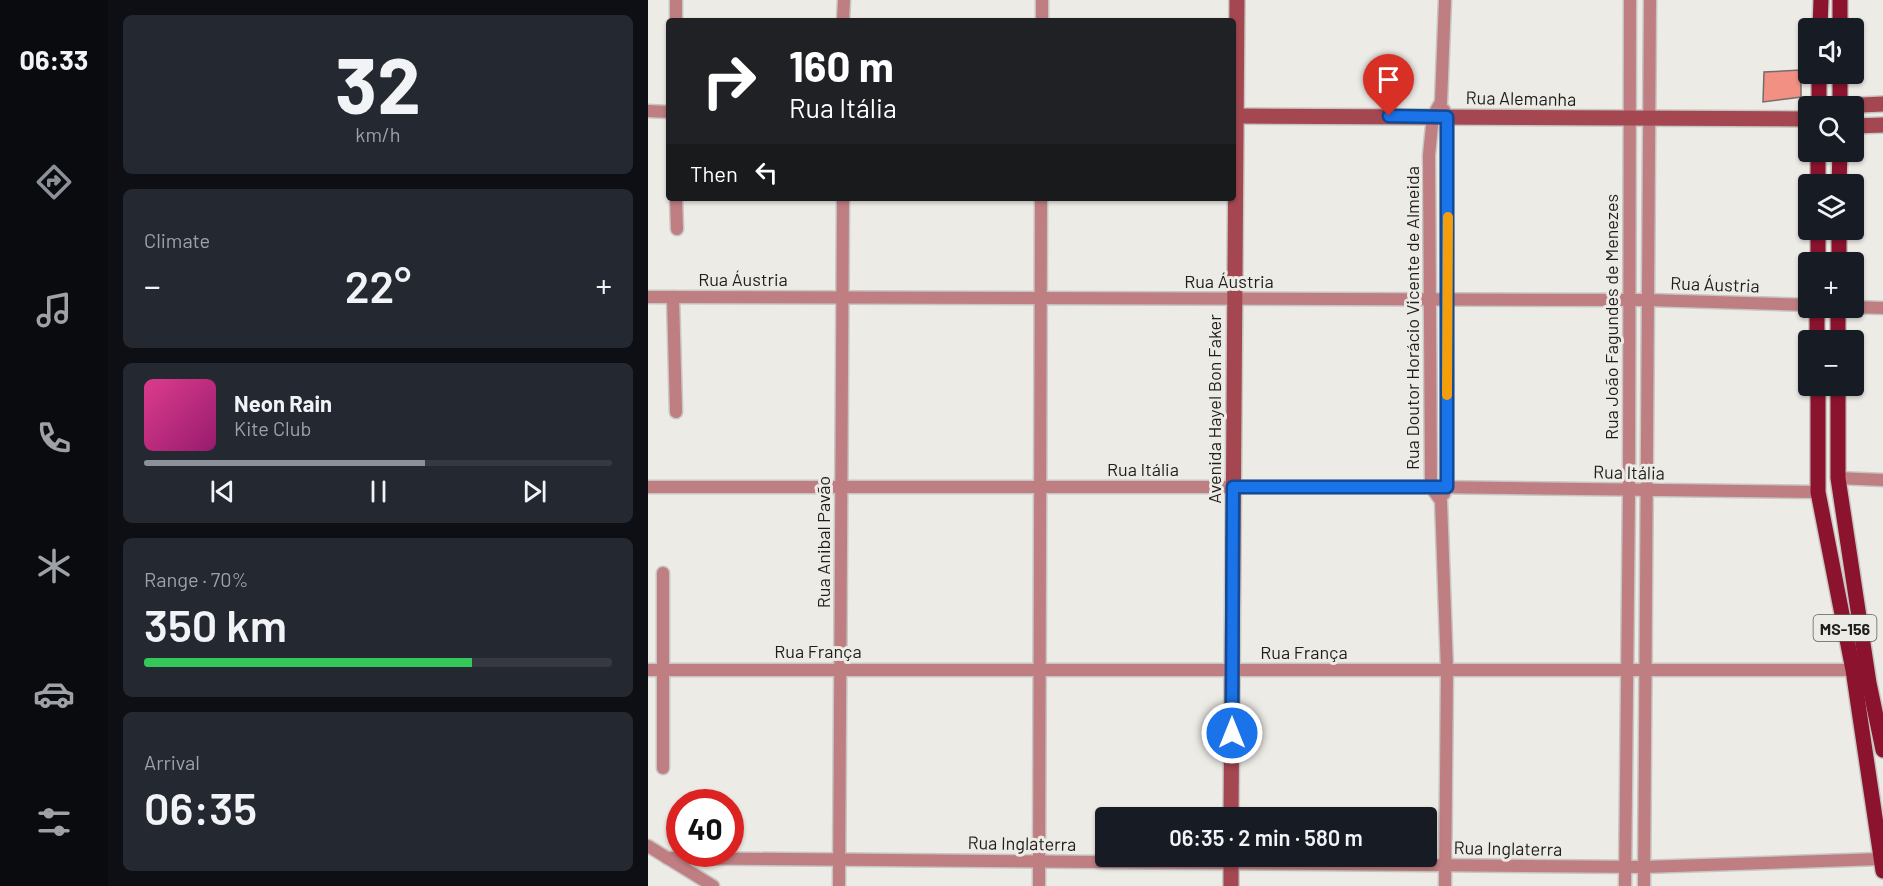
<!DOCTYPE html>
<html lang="en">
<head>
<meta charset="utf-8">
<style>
  body { margin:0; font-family:Barlow,sans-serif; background:#242831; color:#f1f3f6; height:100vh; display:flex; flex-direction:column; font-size:22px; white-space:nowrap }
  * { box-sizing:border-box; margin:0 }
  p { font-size:20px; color:#9ea1a6 }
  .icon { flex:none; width:33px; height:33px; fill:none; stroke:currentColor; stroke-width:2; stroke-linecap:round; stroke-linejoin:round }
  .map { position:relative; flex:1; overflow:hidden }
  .sheet { display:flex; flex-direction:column; gap:15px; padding:15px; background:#0d0f14; width:540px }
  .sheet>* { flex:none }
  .top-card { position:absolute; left:18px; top:18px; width:570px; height:183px; border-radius:6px; box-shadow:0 2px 4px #0004; background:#202124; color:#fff; overflow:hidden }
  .fabs { position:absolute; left:1150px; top:18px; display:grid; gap:12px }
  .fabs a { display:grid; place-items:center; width:66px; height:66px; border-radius:6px; background:#171b24; box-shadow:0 2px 4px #0004; font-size:30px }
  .speed { position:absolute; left:18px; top:789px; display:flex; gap:12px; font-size:30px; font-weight:700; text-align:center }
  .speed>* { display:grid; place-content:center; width:78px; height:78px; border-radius:50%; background:#171b24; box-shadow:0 2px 4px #0004; line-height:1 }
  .speed .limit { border:9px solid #d22; background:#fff; color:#111 }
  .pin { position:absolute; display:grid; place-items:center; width:51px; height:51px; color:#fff; margin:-62px -26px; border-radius:50% 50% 50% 0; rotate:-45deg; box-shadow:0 0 6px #0007 }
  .pin .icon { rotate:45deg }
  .me { position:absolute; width:66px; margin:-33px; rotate:0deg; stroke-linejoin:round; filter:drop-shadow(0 0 4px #0008) }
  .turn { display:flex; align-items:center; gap:21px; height:126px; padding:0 24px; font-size:27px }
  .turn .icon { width:78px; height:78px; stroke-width:2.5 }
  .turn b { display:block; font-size:42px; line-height:51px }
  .then { display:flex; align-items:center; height:57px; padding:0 24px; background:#0003; gap:12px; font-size:22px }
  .big { font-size:45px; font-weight:600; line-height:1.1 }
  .sheet .tile { flex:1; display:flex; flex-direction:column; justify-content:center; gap:9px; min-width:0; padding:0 21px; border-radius:9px; background:#242831 }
  .sheet .dial { align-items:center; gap:0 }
  .dial b { font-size:78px; line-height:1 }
  .song { display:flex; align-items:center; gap:18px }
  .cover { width:72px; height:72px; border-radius:9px; background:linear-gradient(135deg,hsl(330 70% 55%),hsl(320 70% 35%)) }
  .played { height:6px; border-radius:3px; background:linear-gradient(90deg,#8c9099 60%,#363941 60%) }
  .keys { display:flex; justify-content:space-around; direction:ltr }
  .heat { display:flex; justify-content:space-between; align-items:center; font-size:33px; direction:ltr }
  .charge { height:9px; border-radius:4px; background:linear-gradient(90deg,#34c759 70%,#363941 0) }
  .trip { position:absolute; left:447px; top:807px; width:342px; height:60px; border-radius:6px; background:#171b24; box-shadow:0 2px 4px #0004; font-weight:600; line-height:60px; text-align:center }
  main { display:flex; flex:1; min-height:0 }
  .menu { display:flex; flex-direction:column; width:108px; justify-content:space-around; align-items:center; background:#090b0e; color:#9ea1a6 }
  .menu .icon { width:42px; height:42px }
  .menu .active { color:#8c9099 }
  .menu b { font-size:27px; color:#f1f3f6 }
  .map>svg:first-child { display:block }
  .building { fill:#f29183; stroke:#726d6c; stroke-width:1.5 }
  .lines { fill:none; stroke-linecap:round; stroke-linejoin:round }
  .street-casing { stroke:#c7c6c2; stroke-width:15 }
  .secondary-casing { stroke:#c7c6c2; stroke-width:18 }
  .primary-casing { stroke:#c7c6c2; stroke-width:18 }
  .street { stroke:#bf7e81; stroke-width:12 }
  .secondary { stroke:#a44750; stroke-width:15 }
  .primary { stroke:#8c132d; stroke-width:15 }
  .route-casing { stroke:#114b97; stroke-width:15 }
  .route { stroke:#1a73e8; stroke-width:10 }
  .slow { stroke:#f59e0b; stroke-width:10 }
  .labels { text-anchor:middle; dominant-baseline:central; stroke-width:6; stroke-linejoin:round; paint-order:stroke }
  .shield { fill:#ecebe6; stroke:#5c5c59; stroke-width:1.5 }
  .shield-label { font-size:16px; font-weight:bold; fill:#1f1e1c }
  .street-label { font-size:18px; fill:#1f1e1c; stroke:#ecebe6 }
</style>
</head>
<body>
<main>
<nav class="menu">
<b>06:33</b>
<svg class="icon active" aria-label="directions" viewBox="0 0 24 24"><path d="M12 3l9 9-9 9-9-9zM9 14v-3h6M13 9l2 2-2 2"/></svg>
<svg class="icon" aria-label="music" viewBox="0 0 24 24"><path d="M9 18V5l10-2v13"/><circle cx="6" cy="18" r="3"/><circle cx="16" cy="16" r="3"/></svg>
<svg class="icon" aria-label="phone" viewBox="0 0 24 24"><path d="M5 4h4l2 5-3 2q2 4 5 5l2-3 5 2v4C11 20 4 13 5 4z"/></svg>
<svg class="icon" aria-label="climate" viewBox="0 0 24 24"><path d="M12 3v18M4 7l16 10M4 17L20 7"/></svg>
<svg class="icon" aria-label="car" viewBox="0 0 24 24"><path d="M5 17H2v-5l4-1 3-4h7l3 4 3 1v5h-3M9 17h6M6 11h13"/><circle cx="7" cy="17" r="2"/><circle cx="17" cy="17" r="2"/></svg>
<svg class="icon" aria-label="filters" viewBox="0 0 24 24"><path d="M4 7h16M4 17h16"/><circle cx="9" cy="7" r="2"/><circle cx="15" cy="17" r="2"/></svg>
</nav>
<section class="sheet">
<div class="tile dial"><b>32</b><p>km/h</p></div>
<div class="tile"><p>Climate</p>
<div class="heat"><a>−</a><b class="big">22°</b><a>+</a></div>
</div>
<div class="tile">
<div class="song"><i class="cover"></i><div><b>Neon Rain</b><p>Kite Club</p></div></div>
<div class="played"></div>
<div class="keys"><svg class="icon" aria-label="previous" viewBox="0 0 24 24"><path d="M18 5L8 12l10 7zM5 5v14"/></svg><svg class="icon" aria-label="pause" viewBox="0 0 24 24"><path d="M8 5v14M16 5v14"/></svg><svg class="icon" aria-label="next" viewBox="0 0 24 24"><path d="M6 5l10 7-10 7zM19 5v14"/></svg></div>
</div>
<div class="tile"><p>Range · 70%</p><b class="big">350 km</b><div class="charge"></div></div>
<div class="tile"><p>Arrival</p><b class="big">06:35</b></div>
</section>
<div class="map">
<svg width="1235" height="886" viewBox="0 0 1235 886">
  <rect width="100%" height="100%" fill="#ecebe6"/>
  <path class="building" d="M1153,70V97L1115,102L1116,72Z"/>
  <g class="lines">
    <g class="street-casing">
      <g id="street">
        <path d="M28,0V21"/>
        <path d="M195,21L196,0"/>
        <path d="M394,21V0"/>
        <path d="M0,111L21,112"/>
        <path d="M28,198L29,229"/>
        <path d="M0,297L1000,300L1161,305"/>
        <path d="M25,297L28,412"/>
        <path d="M1206,307L1235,308"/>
        <path d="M1190,478L1235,480"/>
        <path d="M0,487H783L1170,492"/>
        <path d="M796,494L799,487V117L796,110"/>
        <path d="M15,573V768"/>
        <path d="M0,670H1205"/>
        <path d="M0,846L65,886"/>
        <path d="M19,858L996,867L1232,859"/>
        <path d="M191,886L195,198"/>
        <path d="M391,886L393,198"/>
        <path d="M797,886L799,670L793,501L783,487L781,155L785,116L793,102L797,0"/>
        <path d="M977,886L981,489L982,0"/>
        <path d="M996,886L1002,0"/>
      </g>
    </g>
    <g class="secondary-casing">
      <g id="secondary">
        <path d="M1192,106L1235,104"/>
        <path d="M588,116L1161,119"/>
        <path d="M1206,126L1235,125"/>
        <path d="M583,818L589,0"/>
        <path d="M583,886V856"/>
      </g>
    </g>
    <g class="primary-casing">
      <g id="primary">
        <path d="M1192,0V28"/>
        <path d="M1172,28L1173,0"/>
        <path d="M1192,74V106"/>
        <path d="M1171,106V74"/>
        <path d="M1170,184V152"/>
        <path d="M1191,184L1192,152"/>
        <path d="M1170,262V230"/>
        <path d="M1191,262V230"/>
        <path d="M1169,308V340"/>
        <path d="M1190,340V308"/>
        <path d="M1170,386V492L1205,670L1235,871"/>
        <path d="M1190,386V478L1221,683L1235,750"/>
      </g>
    </g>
    <use href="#street" class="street"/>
    <use href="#secondary" class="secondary"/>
    <use href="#primary" class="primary"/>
  </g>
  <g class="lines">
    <g class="route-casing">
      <path id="route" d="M584,733L585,487H799V117L741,116"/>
    </g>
    <use href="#route" class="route"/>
    <path class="slow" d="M799,395L800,217"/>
  </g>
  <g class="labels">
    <rect class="shield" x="1165.5" y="615" width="63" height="26" rx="4.5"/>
    <g class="shield-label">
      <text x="1197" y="628">MS-156</text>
    </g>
    <g class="street-label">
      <text transform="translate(873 98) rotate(1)">Rua Alemanha</text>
      <text x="95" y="279">Rua Áustria</text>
      <text x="581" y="281">Rua Áustria</text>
      <text transform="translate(1067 284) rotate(2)">Rua Áustria</text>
      <text transform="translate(963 317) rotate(-90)">Rua João Fagundes de Menezes</text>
      <text transform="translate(764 318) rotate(-90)">Rua Doutor Horácio Vicente de Almeida</text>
      <text transform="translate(566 409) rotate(-90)">Avenida Hayel Bon Faker</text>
      <text x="495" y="469">Rua Itália</text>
      <text transform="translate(981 472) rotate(1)">Rua Itália</text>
      <text transform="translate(175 542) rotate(-90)">Rua Anibal Pavão</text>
      <text x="170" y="651">Rua França</text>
      <text x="656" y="652">Rua França</text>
      <text transform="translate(374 843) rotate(1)">Rua Inglaterra</text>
      <text transform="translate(860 848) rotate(1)">Rua Inglaterra</text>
    </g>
  </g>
</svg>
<div class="fabs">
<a><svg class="icon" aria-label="sound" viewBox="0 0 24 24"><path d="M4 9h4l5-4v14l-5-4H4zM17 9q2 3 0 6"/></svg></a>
<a><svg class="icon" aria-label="search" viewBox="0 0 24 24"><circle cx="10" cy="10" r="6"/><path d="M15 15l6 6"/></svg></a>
<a><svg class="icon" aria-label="layers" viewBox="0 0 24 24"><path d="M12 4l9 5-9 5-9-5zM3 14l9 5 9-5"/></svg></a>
<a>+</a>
<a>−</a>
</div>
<div class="speed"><div class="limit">40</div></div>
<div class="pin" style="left:741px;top:116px;background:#d93025"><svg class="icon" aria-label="arrive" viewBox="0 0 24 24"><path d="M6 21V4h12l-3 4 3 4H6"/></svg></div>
<svg class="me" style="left:584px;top:733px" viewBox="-20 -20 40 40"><circle r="17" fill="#1a73e8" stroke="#fff" stroke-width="3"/><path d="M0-11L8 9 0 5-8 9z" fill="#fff"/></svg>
<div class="trip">06:35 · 2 min · 580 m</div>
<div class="top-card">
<div class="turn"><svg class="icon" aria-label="right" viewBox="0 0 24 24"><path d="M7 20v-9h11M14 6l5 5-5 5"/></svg><div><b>160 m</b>Rua Itália</div></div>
<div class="then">Then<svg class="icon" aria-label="left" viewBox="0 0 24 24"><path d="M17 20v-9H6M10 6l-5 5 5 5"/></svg></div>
</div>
</div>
</main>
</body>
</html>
